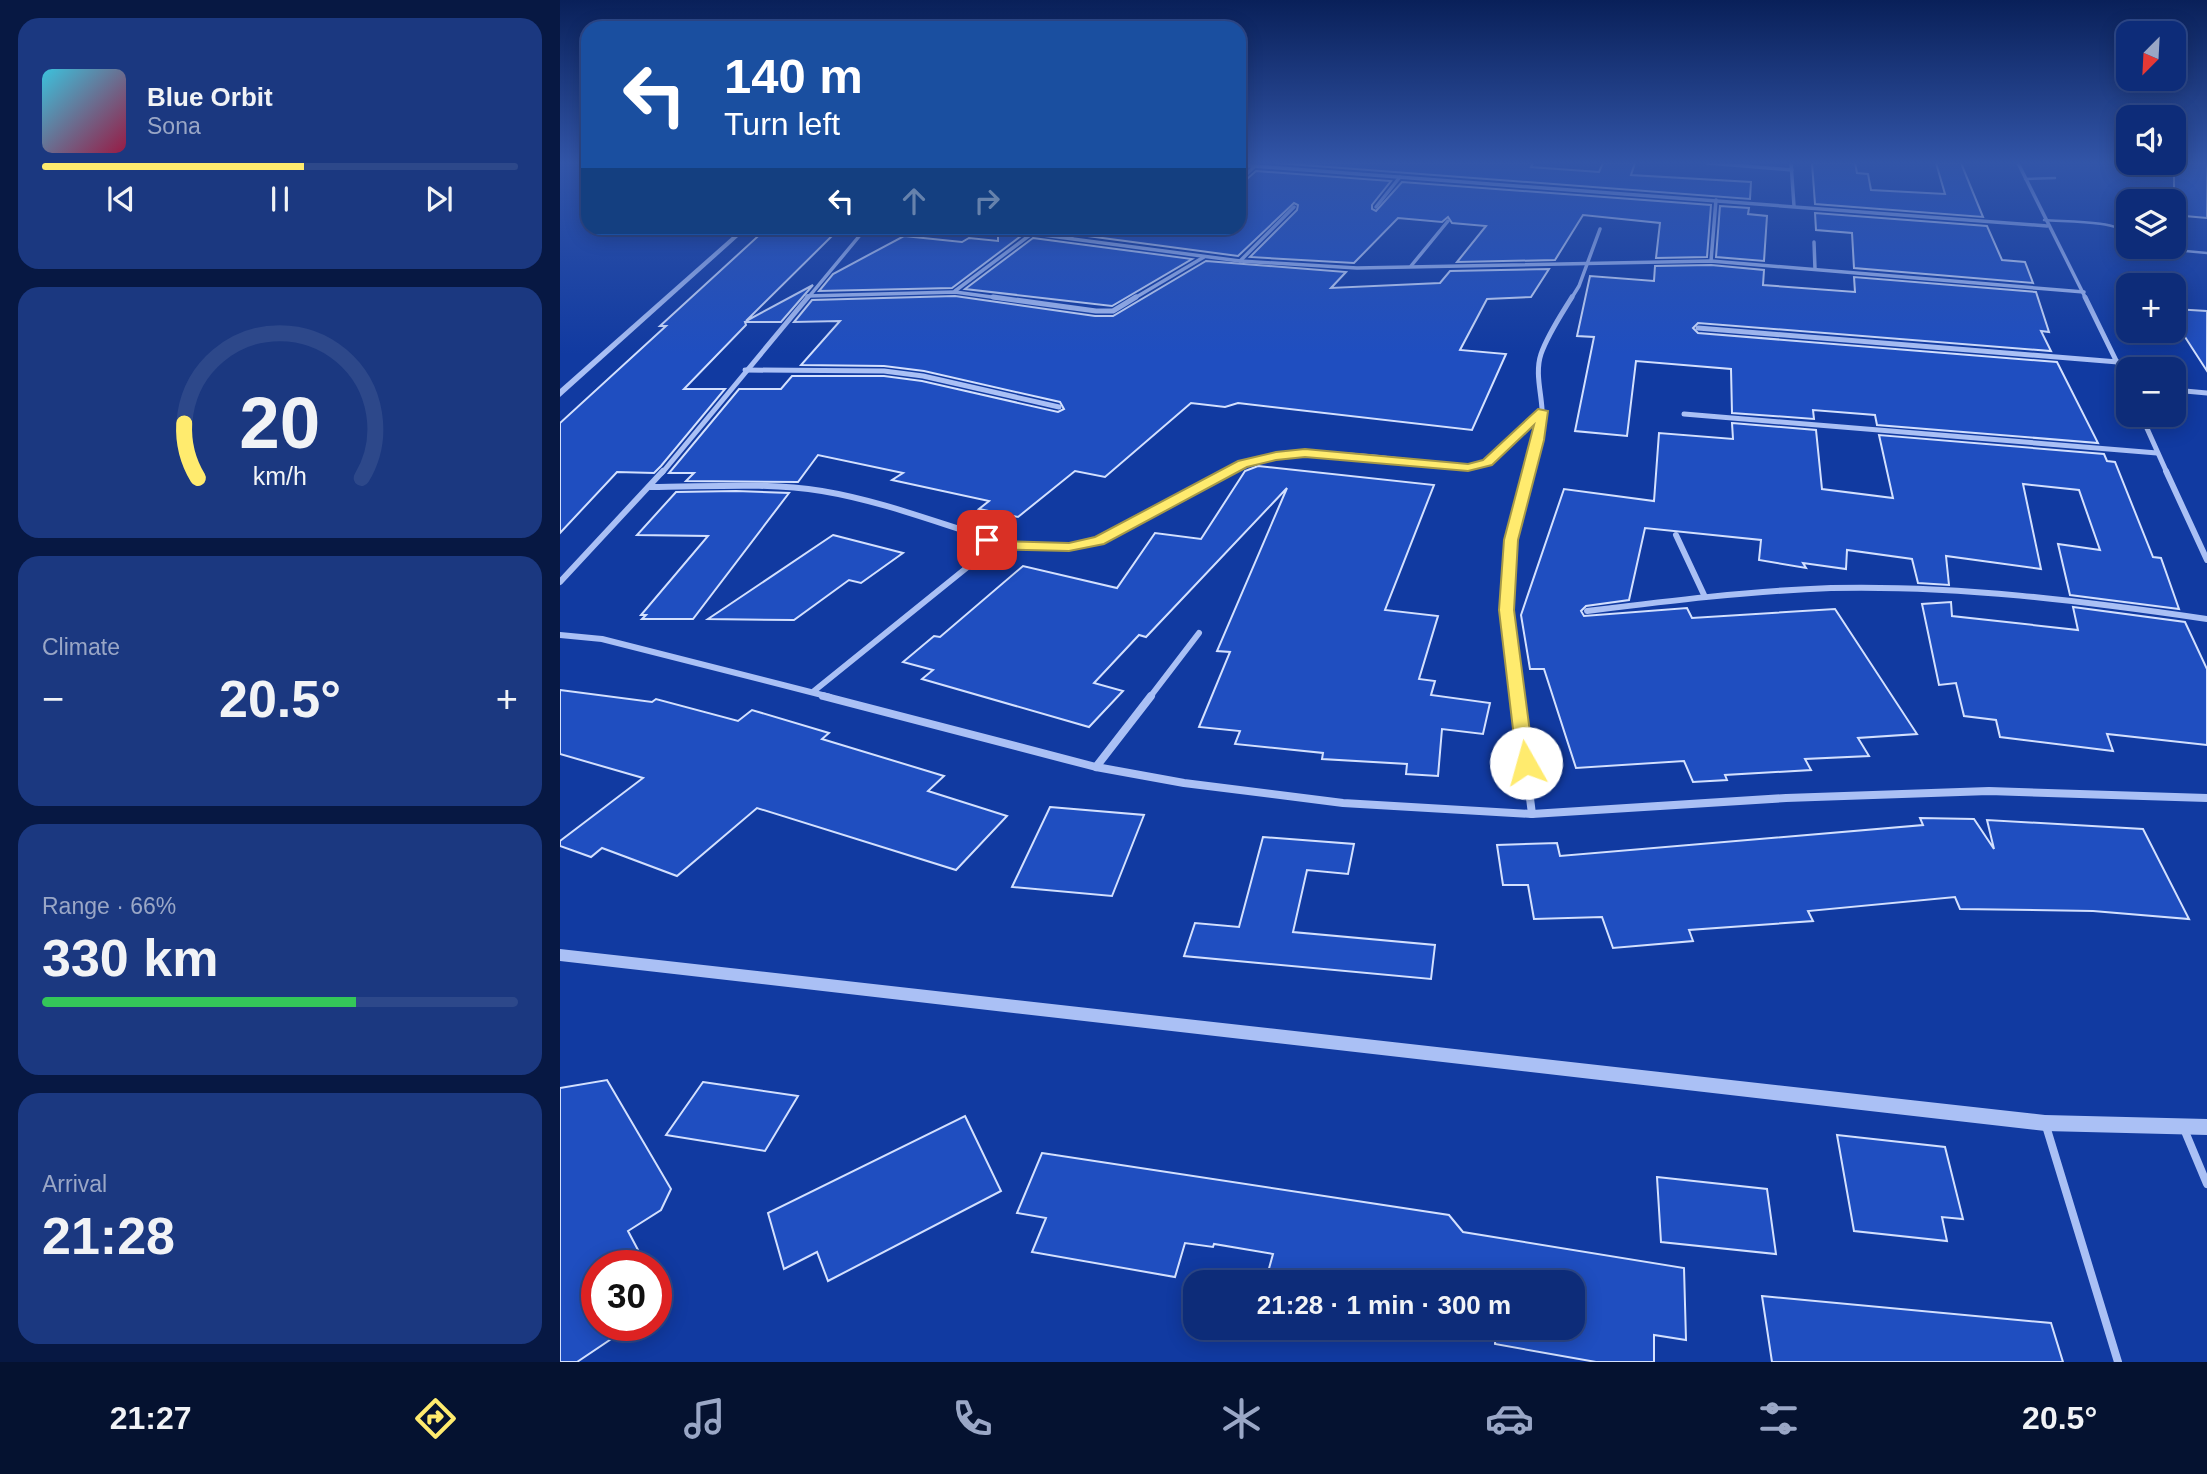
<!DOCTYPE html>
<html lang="en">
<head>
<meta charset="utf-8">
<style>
  body { margin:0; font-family:Helvetica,sans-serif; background:#1b3880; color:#f1f3f6; height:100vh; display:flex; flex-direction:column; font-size:26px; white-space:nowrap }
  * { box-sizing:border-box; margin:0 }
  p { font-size:23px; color:#9aa7c6 }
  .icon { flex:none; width:38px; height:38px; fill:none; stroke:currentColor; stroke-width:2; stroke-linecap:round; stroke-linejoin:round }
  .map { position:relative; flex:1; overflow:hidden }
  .panel { display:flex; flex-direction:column; gap:18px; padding:18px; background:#071843; width:560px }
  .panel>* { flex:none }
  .guide { position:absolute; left:21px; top:21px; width:665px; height:214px; border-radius:21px; box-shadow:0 4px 18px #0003,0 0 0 2px #2d488a; background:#1a4fa0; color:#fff; overflow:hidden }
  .needle { width:46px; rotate:204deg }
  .buttons { position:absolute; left:1556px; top:21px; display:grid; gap:14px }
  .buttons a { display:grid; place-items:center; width:70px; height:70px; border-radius:14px; background:#0d2c79; box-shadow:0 4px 18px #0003,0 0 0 2px #2d488a; font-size:35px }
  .speed { position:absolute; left:21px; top:1250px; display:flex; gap:14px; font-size:35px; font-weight:700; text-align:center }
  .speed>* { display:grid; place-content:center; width:91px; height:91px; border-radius:50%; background:#0d2c79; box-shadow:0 4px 18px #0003,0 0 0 2px #2d488a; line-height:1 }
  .speed .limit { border:10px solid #d22; background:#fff; color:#111 }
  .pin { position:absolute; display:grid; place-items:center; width:60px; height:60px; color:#fff; margin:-30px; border-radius:14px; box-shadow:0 4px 10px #0006 }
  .me { position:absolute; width:77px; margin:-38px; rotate:353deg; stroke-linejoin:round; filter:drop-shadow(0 0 5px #0008) }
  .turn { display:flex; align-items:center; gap:24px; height:147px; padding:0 28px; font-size:32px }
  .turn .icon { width:91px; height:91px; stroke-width:2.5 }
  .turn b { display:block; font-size:49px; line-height:60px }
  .lanes { display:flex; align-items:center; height:66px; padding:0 28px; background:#0003; justify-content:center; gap:35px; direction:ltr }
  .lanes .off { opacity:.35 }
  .big { font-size:52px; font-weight:700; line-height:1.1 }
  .panel .card { flex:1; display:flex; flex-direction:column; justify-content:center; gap:10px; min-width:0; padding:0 24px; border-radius:21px; background:#1b3880 }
  .panel .dial { align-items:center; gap:0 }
  .dial svg { height:182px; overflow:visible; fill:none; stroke:#2d488a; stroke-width:7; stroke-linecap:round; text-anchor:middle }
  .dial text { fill:#f1f3f6; stroke:none }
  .song { display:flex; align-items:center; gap:21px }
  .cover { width:84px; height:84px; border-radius:10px; background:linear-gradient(135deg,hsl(190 70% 55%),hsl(340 70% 35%)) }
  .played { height:7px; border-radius:4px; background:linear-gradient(90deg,#ffeb6e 55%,#2d488a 55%) }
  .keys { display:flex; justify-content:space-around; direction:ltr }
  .heat { display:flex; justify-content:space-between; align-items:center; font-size:38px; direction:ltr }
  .charge { height:10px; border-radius:5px; background:linear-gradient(90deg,#34c759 66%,#2d488a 0) }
  .trip { position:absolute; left:623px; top:1270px; width:402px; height:70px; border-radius:21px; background:#0d2c79; box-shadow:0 4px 18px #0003,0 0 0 2px #2d488a; font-weight:700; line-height:70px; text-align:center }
  .tab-bar { display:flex; height:112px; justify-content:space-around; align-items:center; background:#051230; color:#9aa7c6 }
  .tab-bar .icon { width:49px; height:49px }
  .tab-bar .active { color:#ffeb6e }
  .tab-bar b { font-size:32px; color:#f1f3f6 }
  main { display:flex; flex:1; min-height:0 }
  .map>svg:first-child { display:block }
  .building { fill:#1f4ec0; stroke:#d3e0fe; stroke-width:2 }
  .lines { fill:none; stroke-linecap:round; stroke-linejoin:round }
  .service-far1 { stroke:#aac0f5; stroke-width:2.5 }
  .service { stroke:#aac0f5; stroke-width:8 }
  .minor-far3 { stroke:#aac0f5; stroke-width:3.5 }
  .minor-far2 { stroke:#aac0f5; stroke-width:5 }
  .minor-far1 { stroke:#aac0f5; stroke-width:6 }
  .minor { stroke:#aac0f5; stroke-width:8 }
  .tertiary { fill:#aac0f5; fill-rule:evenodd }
  .route { fill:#ffeb6e; stroke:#a69948; stroke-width:2 }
</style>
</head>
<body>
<main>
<section class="panel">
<div class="card">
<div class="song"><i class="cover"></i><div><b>Blue Orbit</b><p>Sona</p></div></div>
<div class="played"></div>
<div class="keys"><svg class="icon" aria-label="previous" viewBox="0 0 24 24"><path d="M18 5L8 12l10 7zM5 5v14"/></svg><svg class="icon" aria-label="pause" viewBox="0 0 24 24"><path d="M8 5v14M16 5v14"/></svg><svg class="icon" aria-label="next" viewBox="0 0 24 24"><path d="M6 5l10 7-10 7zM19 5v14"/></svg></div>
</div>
<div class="card dial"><svg viewBox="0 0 100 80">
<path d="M14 69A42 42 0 1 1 86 69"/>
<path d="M14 69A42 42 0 0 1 8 45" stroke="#ffeb6e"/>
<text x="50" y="56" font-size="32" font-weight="700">20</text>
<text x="50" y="72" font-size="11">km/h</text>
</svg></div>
<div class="card"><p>Climate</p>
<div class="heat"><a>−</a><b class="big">20.5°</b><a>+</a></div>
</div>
<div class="card"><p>Range · 66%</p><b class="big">330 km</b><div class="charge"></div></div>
<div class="card"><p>Arrival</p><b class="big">21:28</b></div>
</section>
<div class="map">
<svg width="1647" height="1362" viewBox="0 0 1647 1362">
  <rect width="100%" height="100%" fill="#113aa1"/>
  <g class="building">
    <path d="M716,163H973L971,167L1039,172L1043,163H1075L1071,175L1191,182L1190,199Z"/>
    <path d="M1252,163H1295L1297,173L1308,174L1311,190L1385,194L1376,163H1401L1423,217L1255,204Z"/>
    <path d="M1614,163H1647V218L1614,215Z"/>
    <path d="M696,171L831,181L812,205V209L816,211L842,182L1151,205L1147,257L1096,258L1100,223L1023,215L995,260L897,262L926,226L892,223L888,217L882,222L838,218L794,263L690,257L737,210L738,205L734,203L678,256L520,235L527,228H679V186Z"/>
    <path d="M1160,206L1189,208L1188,214L1207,216L1204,261L1156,257Z"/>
    <path d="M1255,213L1427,226L1442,260L1465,262L1473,283L1294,268L1292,233L1256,230Z"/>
    <path d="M207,228H280L186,321L253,285L221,322H185L186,325L124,389H165L101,466L94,473L57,472L0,533V423L106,326H100Z"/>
    <path d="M438,234L461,236L392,288L259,291L273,274L344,236L402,242L409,238L438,241Z"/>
    <path d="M473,238L632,259L552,306L405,289Z"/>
    <path d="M646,261L786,272L771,288L880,283L890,271L989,269L971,297L927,299L900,350L946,354L912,430L678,403L665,407L631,403L545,477L515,471L458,517L419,509L429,501L332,480L343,473L258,455L238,482L126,481L134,473H109L179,389H221L232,376H324L362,381L498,412L504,409L500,402L364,371L324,366L241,365L280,321L234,322L252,300L395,296L535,316H553Z"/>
    <path d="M1151,265L1204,270L1203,285L1295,292L1294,277L1476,292L1489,332L1481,331L1491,351L1138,323L1133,328L1138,333L1497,362L1538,443L1317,425L1315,415L1253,410L1254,419L1172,413L1171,369L1076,361L1067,436L1015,431L1034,337L1017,336L1030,276L1094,281L1095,266Z"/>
    <path d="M1614,309L1647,311V371L1614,320Z"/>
    <path d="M1172,423L1256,430L1262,489L1333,498L1319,435L1544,454L1547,461L1555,462L1593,557L1601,558L1619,609L1510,595L1498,544L1540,550L1519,490L1463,484L1481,569L1386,556L1389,585L1358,583L1352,559L1287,550L1286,569L1243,563L1246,568L1199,560L1201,540L1085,528L1069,600L1026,606L1021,611L1024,616L1127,608L1132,618L1275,609L1357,734L1298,738L1309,756L1245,759L1251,770L1165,775L1167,780L1133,782L1124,761L1016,768L984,669H970L961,615L1004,489L1094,501L1099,433L1173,439Z"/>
    <path d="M698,466L874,485L825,610L878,616L859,679L875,681L871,695L930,703L923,734L882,729L878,776L846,774L847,764L762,759L763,753L675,744L680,731L639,727L670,652L657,651L727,488L586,637L579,635L534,683L563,691L529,727L362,679L373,670L343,662L374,636L380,637L463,566L557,588L595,533L641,539L685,471Z"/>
    <path d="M176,491L229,493L133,619H82L86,615H81L148,536L77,535L116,492Z"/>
    <path d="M273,535L343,553L301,583L289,580L234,620L148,619Z"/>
    <path d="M1391,602L1392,616L1518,630L1513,607L1625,622L1647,669V745L1547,734L1553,751L1440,737L1436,720L1404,716L1396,683L1379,685L1362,604Z"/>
    <path d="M0,690L92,702L96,699L178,721L192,710L269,733L262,739L384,776L368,791L447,816L396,870L197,808L117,876L42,848L31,857L0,846V841L83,778L0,754Z"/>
    <path d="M490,807L584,815L552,896L452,887Z"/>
    <path d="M1360,818L1414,819L1434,849L1427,820L1583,829L1629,919L1533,911L1400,909L1395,897L1248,911L1253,921L1129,930L1133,941L1053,948L1042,917L974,919L968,885H943L937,845L997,843L1000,856L1363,825Z"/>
    <path d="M703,837L794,844L788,874L747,870L733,932L875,945L871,979L624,956L635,923L679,927Z"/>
    <path d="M47,1080L111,1189L101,1210L68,1231L86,1265H37V1325H72L17,1362H0V1088Z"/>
    <path d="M143,1082L238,1096L205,1151L106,1135Z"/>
    <path d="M405,1116L441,1191L268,1281L257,1252L224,1269L208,1213Z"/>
    <path d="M1277,1135L1385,1147L1403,1219L1382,1217L1387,1241L1294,1231Z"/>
    <path d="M482,1153L889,1215L903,1232L1124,1268L1126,1340L1094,1335V1362H1036L935,1344L936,1328H1013V1283H705L713,1254L654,1244L653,1247L625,1243L615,1277L472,1252L486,1218L457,1213Z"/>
    <path d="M1097,1177L1207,1189L1216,1254L1101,1242Z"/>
    <path d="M1202,1296L1491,1323L1503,1362H1212Z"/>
  </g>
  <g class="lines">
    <g class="service-far1">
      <path d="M1465,179L1495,178"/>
      <path d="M1484,220C1504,222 1555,220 1568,234"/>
      <path d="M1582,247L1647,253"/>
    </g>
    <g class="service">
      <path d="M1486,1126L1558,1362"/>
      <path d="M1624,1129L1647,1184"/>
    </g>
    <g class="minor-far3">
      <path d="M1148,163L1232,170"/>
      <path d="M1231,163L1234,206"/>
      <path d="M1458,163L1526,299"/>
      <path d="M679,165L1487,226"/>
      <path d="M679,181L695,166"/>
      <path d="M816,207L840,177"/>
      <path d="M430,228L680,261L797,268L1151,261L1524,292"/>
      <path d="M511,237L523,228"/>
      <path d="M1254,242L1255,269"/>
      <path d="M680,261L734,207"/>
      <path d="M1151,261L1156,200"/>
      <path d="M851,266L888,221"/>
      <path d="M395,291L474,232"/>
      <path d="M247,296L395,292L446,299"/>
      <path d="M247,299L306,228"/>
      <path d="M573,299L644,257"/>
      <path d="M1011,299L1019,286L1040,229"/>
    </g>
    <g class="minor-far2">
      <path d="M433,297L536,311H553L576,297"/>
      <path d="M1525,297L1568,385"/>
      <path d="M1138,328L1558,362"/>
      <path d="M185,370L324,371L363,376L499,407"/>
      <path d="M1614,390L1647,393"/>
      <path d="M1124,414L1597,453"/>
      <path d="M1581,415L1607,473"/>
      <path d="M102,473L248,297"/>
      <path d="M666,473C729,438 837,461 908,468L928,463L982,411"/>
      <path d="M969,473C975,452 982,430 982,409C981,391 975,372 981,354C988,334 1001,315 1012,297"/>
    </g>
    <g class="minor-far1">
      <path d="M1606,471L1647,560"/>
      <path d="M90,487C147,487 206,482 262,491C316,500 367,519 418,535L427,540L428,545L509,547L539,541L669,471"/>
      <path d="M1116,535L1145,597"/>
      <path d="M0,582L103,471"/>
      <path d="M1027,611C1108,601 1189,591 1271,588C1397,585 1523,601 1647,619"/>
      <path d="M0,635L42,639L270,697"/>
      <path d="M254,691L420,557L428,545"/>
      <path d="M590,697L639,633"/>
      <path d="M958,697L947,610L951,540L970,471"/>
    </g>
    <g class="minor">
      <path d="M263,696L536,767L624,783L783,803L972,814L1226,798L1429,791L1647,798"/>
      <path d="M957,696L972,814"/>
      <path d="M536,767L591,696"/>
    </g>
    <g class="tertiary">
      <path d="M182,228H188L0,397V389Z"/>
      <path d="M0,949L1485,1115L1647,1119V1135L1485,1131L0,961Z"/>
    </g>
  </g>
  <linearGradient id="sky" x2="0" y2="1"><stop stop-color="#092059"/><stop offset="0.46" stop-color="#3255a8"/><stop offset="1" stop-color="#3255a8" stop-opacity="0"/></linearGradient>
  <rect width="1647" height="354" fill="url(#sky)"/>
  <path class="route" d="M978,409L988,411L984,440L958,540L954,610L974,763L966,768L957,763L939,610L944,540L974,425L932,465L908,471L745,457L716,460L687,467L544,544L509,551L428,549L421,545L420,540L427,536L434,541L509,543L535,537L678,461L716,452L745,449L908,464L923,460Z"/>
</svg>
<div class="buttons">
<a><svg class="needle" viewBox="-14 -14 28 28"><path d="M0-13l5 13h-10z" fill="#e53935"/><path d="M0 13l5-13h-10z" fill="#9aa7c6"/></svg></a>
<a><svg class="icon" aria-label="sound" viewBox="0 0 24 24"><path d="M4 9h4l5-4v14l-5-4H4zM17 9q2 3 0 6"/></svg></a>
<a><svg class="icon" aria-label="layers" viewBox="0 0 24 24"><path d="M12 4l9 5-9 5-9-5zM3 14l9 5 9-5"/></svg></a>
<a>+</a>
<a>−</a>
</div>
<div class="speed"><div class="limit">30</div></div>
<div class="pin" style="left:427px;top:540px;background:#d93025"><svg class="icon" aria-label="arrive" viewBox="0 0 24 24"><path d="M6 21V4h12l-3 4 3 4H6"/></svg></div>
<svg class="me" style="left:966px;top:763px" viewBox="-20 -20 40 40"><circle r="19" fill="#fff"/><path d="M0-13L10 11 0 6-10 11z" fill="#ffeb6e"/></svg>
<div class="trip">21:28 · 1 min · 300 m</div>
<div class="guide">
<div class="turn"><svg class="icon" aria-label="left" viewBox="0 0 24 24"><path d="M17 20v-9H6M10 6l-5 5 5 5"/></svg><div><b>140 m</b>Turn left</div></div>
<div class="lanes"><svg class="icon" aria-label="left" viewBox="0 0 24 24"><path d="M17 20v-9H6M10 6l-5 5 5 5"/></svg><svg class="icon off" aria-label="ahead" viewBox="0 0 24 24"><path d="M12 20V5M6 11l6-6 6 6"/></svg><svg class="icon off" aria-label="right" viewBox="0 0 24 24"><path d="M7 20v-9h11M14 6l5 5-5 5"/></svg></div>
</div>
</div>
</main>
<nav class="tab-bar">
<b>21:27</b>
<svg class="icon active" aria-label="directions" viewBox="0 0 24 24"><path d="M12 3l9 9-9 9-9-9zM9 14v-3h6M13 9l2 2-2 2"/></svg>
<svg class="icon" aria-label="music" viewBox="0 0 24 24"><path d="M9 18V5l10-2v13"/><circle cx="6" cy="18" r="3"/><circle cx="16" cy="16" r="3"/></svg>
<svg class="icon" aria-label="phone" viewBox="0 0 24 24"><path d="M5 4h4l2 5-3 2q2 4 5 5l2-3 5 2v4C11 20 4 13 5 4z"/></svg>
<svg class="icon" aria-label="climate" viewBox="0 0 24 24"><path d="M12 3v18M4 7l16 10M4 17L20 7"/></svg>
<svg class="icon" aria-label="car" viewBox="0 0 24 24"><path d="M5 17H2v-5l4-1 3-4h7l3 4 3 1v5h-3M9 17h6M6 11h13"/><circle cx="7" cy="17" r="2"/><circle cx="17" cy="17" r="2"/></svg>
<svg class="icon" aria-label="filters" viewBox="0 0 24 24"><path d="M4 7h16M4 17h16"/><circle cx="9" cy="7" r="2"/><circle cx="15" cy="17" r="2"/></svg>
<b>20.5°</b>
</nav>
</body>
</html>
